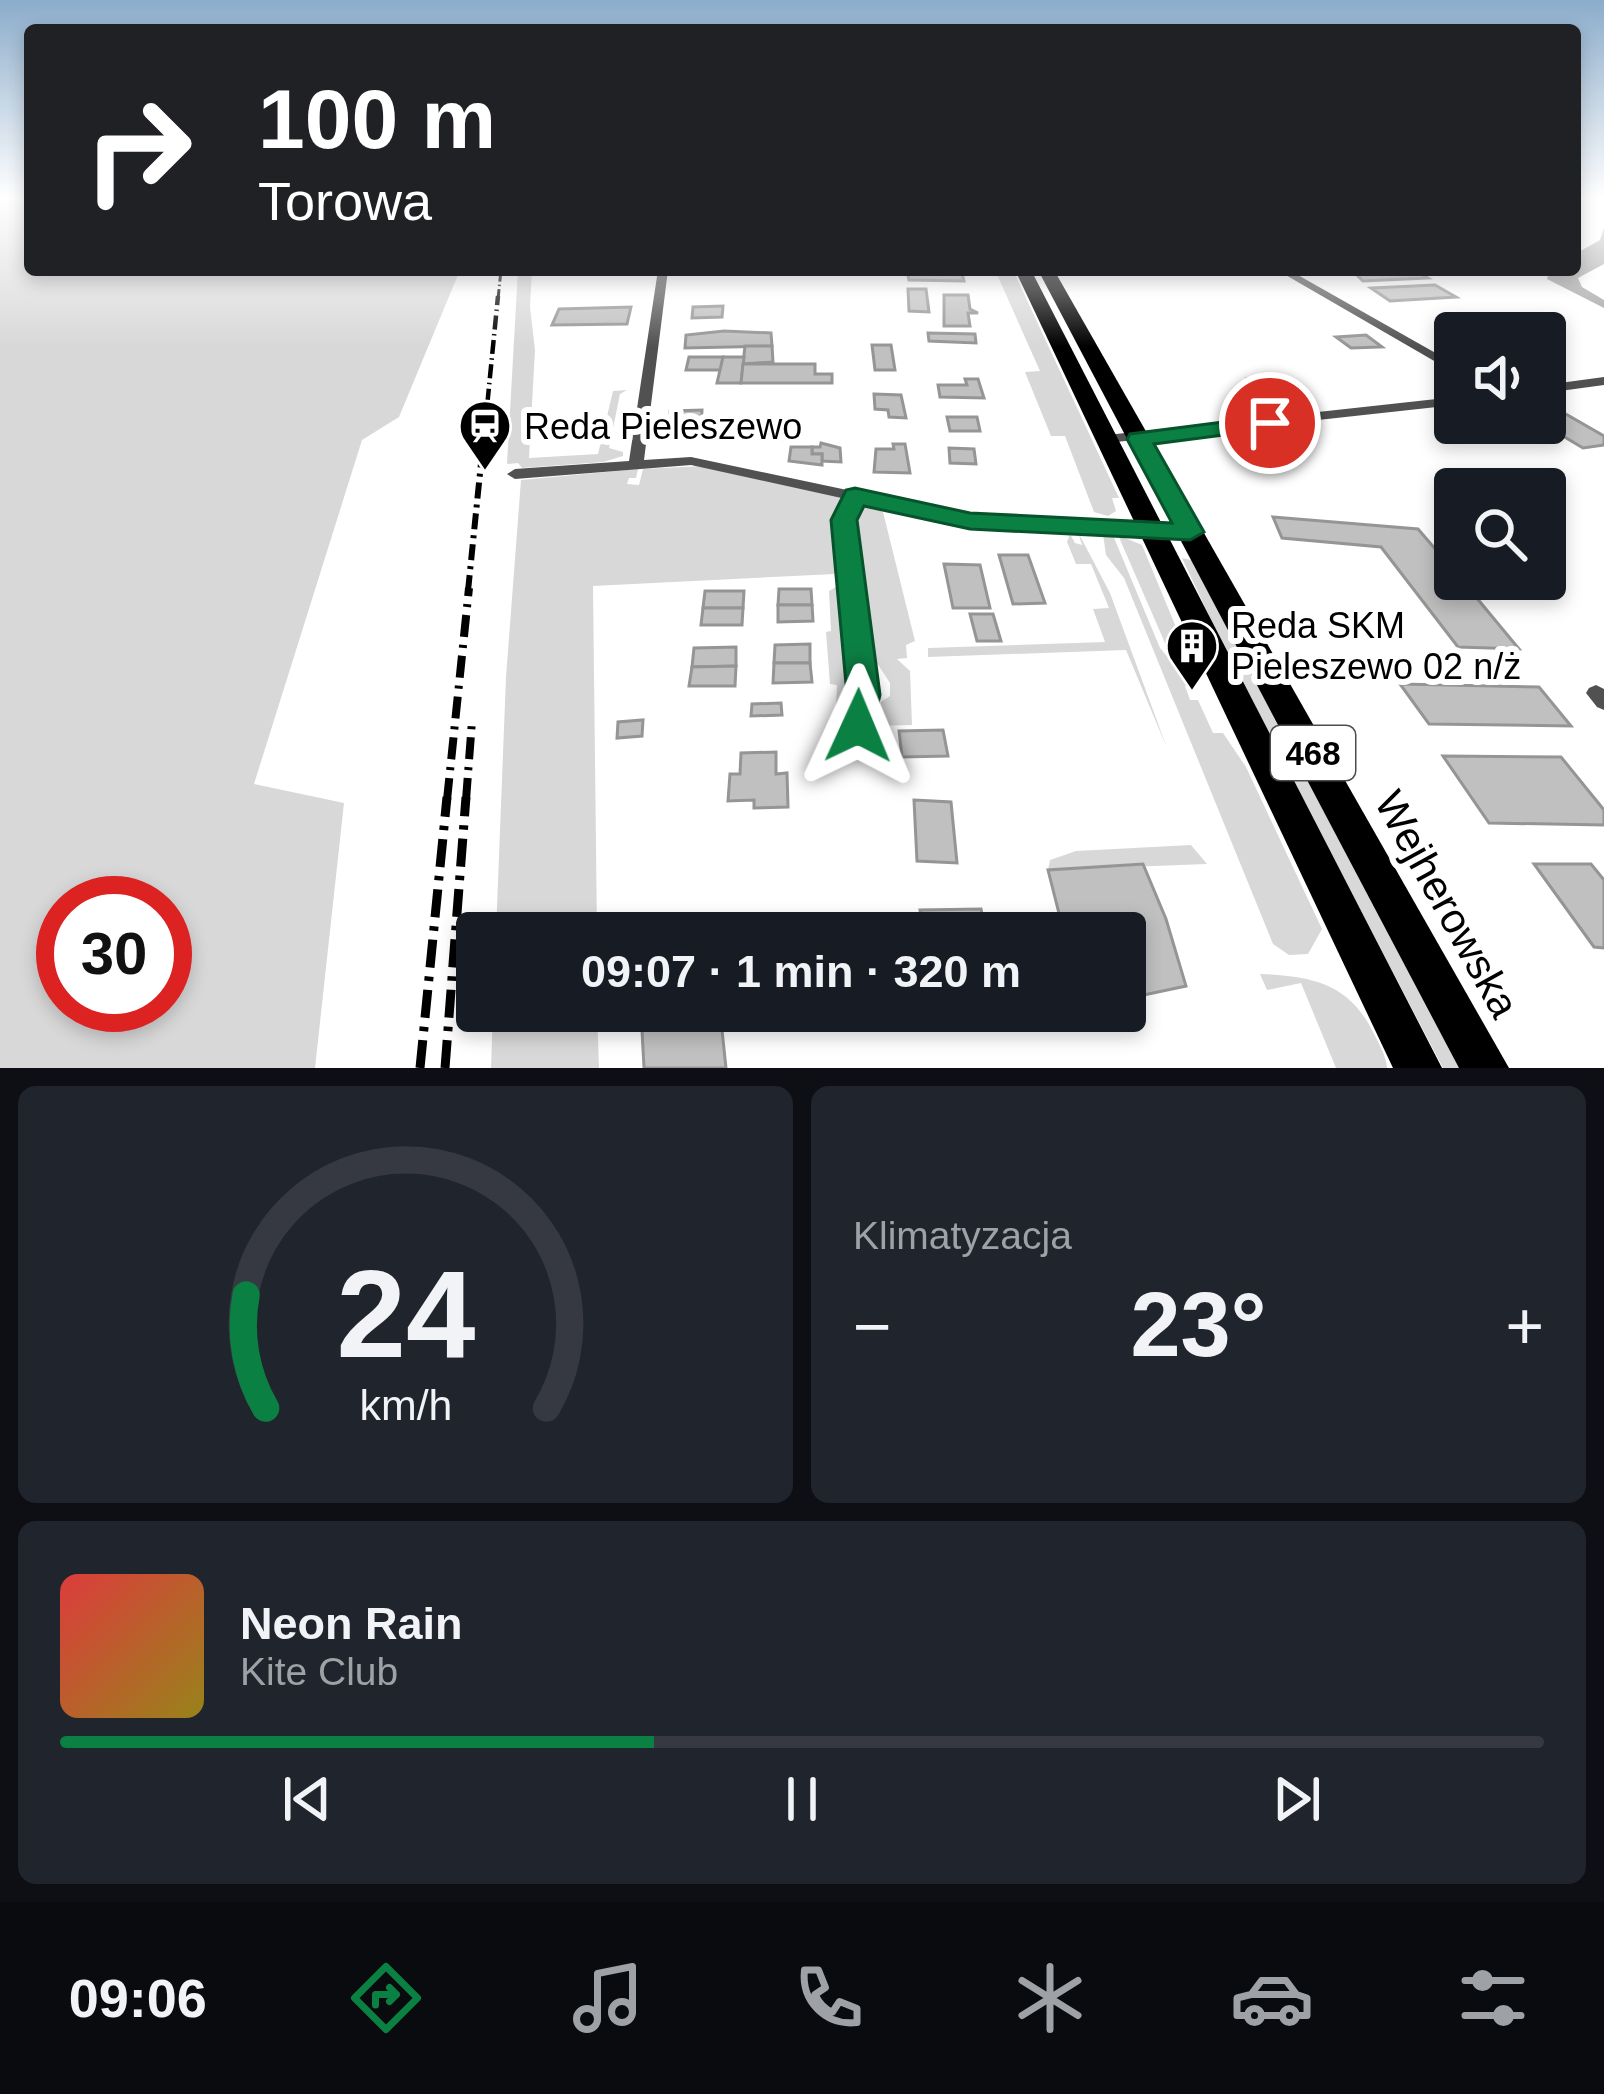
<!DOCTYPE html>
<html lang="pl">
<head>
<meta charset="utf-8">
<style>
  body { margin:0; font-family:Helvetica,sans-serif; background:#20242c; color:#f1f3f6; height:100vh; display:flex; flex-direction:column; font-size:45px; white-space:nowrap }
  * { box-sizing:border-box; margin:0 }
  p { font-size:39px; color:#9ea1a6 }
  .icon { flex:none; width:66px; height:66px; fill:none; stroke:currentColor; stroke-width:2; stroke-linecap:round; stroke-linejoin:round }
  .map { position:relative; height:1068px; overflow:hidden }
  .side { display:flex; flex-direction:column; gap:18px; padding:18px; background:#0d0f14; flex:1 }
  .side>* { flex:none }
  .top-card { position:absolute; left:24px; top:24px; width:1557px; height:252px; border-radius:12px; box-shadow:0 6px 18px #0003; background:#202124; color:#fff; overflow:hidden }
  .controls { position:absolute; left:1434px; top:312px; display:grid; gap:24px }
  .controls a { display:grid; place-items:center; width:132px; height:132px; border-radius:12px; background:#171b24; box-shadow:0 6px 18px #0003; font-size:60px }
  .speed { position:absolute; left:36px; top:876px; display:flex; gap:24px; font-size:60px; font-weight:700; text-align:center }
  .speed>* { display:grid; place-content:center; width:156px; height:156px; border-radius:50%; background:#171b24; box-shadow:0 6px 18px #0003; line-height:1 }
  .speed .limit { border:18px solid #d22; background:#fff; color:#111 }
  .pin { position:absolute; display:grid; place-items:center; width:102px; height:102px; color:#fff; margin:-51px; border:6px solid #fff; border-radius:50%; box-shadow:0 3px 12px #0007 }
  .me { position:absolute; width:132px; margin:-66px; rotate:1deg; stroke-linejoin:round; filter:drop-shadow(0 0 9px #0008) }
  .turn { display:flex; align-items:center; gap:42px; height:252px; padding:0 36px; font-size:54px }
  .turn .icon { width:156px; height:156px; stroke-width:2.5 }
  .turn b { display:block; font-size:84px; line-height:102px }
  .big { font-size:90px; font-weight:600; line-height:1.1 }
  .side .tile { flex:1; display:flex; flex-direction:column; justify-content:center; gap:18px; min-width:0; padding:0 42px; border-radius:18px; background:#20242c }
  .side .dial { align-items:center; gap:0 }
  .dial svg { height:312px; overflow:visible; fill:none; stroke:#363941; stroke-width:7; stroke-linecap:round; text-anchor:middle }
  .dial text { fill:#f1f3f6; stroke:none }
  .song { display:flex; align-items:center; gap:36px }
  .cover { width:144px; height:144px; border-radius:18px; background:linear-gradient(135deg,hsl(0 70% 55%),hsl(50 70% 35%)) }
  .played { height:12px; border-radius:6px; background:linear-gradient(90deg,#0b8043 40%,#363941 40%) }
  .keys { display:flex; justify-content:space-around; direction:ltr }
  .heat { display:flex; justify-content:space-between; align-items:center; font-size:66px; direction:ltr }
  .side .tiles { flex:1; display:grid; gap:18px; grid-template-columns:1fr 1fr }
  .tile:last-child { grid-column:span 2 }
  .trip { position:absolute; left:456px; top:912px; width:690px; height:120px; border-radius:12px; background:#171b24; box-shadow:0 6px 18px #0003; font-weight:600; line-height:120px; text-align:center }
  .dock { display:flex; height:192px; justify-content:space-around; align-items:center; background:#090b0e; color:#9ea1a6 }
  .dock .icon { width:84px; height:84px }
  .dock .selected { color:#0b8043 }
  .dock b { font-size:54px; color:#f1f3f6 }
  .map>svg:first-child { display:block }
  .green { fill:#d8d8d8; fill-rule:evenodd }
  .water { fill:#9f9f9f }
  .building { fill:#c0c0c0; stroke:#959595; stroke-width:3 }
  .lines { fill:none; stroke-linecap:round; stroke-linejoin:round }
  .street { fill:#515151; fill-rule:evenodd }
  .primary { fill:#000; fill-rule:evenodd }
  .rail-far4 { stroke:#000; stroke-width:3; stroke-dasharray:10 3 1.5 3; stroke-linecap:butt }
  .rail-far3 { stroke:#000; stroke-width:4.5; stroke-dasharray:14 4.5 1.5 4.5; stroke-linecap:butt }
  .rail-far2 { stroke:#000; stroke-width:6; stroke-dasharray:16 6 3 6; stroke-linecap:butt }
  .rail-far1 { stroke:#000; stroke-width:8; stroke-dasharray:22 8 3 8; stroke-linecap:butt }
  .rail { stroke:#000; stroke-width:9; stroke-dasharray:28 9 4.5 9; stroke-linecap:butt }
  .route { fill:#0b8043; stroke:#07532c; stroke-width:3 }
  .labels { text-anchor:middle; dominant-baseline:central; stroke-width:12; stroke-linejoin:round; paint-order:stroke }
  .shield { fill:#fff; stroke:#4c4c4c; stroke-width:3 }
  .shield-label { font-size:33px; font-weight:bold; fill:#000 }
  .poi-label { font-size:36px; fill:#000; stroke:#fff; text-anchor:start }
  .near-street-label { font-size:42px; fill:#000; stroke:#fff }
</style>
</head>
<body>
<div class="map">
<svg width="1604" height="1068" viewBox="0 0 1604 1068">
  <rect width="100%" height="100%" fill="#fff"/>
  <g class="green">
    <path d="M0,198H30V270H460L399,417L362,440L254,784L344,803L315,1068H0ZM63,903H165V1005H63Z"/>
    <path d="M518,270H532L530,307L535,350L529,458L598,454L613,391L627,390L620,394L609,448L623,452V456L603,462L522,468L518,463L507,464Z"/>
    <path d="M995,270H1013L1119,498H1112L1116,511L1108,516L1094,512L1065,436H1051L1025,372L1040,371Z"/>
    <path d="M703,466L839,497L843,504L838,516L835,574L593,586L597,933H496L506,677L521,480L638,469L636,478H629L627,484L639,485L643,469Z"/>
    <path d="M871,506L883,512L915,641L906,645L907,658L897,659L910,671L912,725L871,726L876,705L890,696V683L877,663L852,527L862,508Z"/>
    <path d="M1078,532L1110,593L1167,748L1126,650L928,657V648L1105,642L1093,609L1109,608L1091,564H1076L1067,542L1070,534L1075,543L1082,545Z"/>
    <path d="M1112,533L1160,648L1191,685L1185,686L1190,700H1198L1213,733H1223L1246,767L1322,929L1308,954L1289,955L1273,944L1124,578L1106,555L1103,534Z"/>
    <path d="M1118,535L1142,545L1195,673L1168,650Z"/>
    <path d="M1182,558L1191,560L1463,1068H1443L1229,658Z"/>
    <path d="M839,585L852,708H845L844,726H835L837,685L830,684L826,632L831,631L829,591Z"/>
    <path d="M1191,845L1207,864L1048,870L1050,860L1076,851Z"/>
    <path d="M1260,974C1311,976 1349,983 1373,1032C1379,1044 1386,1055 1387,1068H1336L1301,983L1267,990Z"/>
    <path d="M493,1011H597L599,1068H491Z"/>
  </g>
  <path class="water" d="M1604,228V264L1578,278L1582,287L1604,300V308L1547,279L1550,270H1575V254L1600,240Z"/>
  <g class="building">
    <path d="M907,270H961L964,281L909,280Z"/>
    <path d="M1415,270L1428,278L1363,281L1355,273Z"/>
    <path d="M1435,285L1456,297L1390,301L1371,288Z"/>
    <path d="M908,289H926L929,312L909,311Z"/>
    <path d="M944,295H968L970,309L978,313H968L970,326H944Z"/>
    <path d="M723,306L722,317L692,318L693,307Z"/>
    <path d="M631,307L627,324L552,325L559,309Z"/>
    <path d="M724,331L771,333L772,346L685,348L686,335Z"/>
    <path d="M928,333L975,334L976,343L929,341Z"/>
    <path d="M1366,335L1382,347L1351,348L1336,337Z"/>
    <path d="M872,345H891L895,370H875Z"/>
    <path d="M745,346H772L773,362L743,364Z"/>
    <path d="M689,357H723L721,370H686Z"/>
    <path d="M723,357H744L741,383H717Z"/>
    <path d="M743,364H815V374H832V383H741Z"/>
    <path d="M1273,378L1289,393L1263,394L1248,379Z"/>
    <path d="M965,379H978L984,398L940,397L938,385H967Z"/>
    <path d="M874,394L901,395L906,418L889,417L888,410L875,409Z"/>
    <path d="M702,410L701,430L668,431L670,411Z"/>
    <path d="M1564,413L1604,436V445L1583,448L1541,423H1545V416Z"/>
    <path d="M947,417H977L980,431H950Z"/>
    <path d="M794,418V440H774V419Z"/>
    <path d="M821,443L840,448L841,462L822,461V454H812V447H820Z"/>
    <path d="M893,444H905L910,473L874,472L876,449H894Z"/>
    <path d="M791,447H812V454H822V465L789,461Z"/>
    <path d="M949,448L974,449L976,464L950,463Z"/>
    <path d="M1273,517L1418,529L1455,572V579H1461L1519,649L1458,647L1381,547L1282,538Z"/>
    <path d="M999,555H1028L1045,603L1013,604Z"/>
    <path d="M944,564L980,565L990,608H953Z"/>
    <path d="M779,589H811L812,605H778Z"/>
    <path d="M705,591H744L743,608H703Z"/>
    <path d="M778,605H812L813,621L778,622Z"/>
    <path d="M703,608H743L742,625H701Z"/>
    <path d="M970,614H993L1001,641H977Z"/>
    <path d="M810,644V663H774L775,645Z"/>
    <path d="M736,647V666L692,667L694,648Z"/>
    <path d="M774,663H810L812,682L773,683Z"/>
    <path d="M736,666L735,686H689L692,667Z"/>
    <path d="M1400,684L1539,687L1571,726L1429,724Z"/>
    <path d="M781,703L782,715L751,716L752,704Z"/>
    <path d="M643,720L642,736L617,738L618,722Z"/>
    <path d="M943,730L948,756L902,757L899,731Z"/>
    <path d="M776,752V774L787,773L788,807L754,808V800L728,801L730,774H740L741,753Z"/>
    <path d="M1443,756L1561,757L1604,810V825L1489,823Z"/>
    <path d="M914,800L951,802L957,863L917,861Z"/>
    <path d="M1143,864L1166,919L1186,986L1125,999V933H1064L1048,870Z"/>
    <path d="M1534,864H1591L1604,880V948L1594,947Z"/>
    <path d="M981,909L986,933H923L920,910Z"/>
    <path d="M641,1011H720L726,1068H644Z"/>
    <path d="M933,1011H1044L1001,1012L1003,1026L935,1029Z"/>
  </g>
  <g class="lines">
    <g class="street">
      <path d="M658,270H668L644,460L691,457L970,516L1190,527L1198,532L1190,537L970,526L861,502C845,554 858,603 866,655C870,680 874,708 865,732L858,734L851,732L847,726C855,649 822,574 846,499L691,465L515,479L507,474L515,469L629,461Z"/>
      <path d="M1277,270H1289L1455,364V373Z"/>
      <path d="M1604,377V385L1545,393V385Z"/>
      <path d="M1455,397V405L1107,443L1100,439L1107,435Z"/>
      <path d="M1596,685L1604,689V710L1597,707L1586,693L1589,688Z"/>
    </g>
    <g class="primary">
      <path d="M1015,270H1031L1442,1068H1393Z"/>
      <path d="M1038,270H1054L1509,1068H1459Z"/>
    </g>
    <path class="rail-far4" d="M498,299L501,270"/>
    <path class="rail-far3" d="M485,427L498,296"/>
    <path class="rail-far2" d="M468,591L485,424"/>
    <g class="rail-far1">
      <path d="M447,800L469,588"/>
      <path d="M466,800L472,721"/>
    </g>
    <g class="rail">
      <path d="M420,1068L447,797"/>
      <path d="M445,1068L466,797"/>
    </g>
  </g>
  <linearGradient id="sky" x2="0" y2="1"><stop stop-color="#8baccb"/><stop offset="0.57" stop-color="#fff"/><stop offset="1" stop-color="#fff" stop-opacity="0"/></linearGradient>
  <rect width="1604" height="347" fill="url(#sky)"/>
  <path class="route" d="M1270,416L1278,418V428L1154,444L1204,532L1190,540L970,529L864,506L857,520L880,695L870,735L858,739L846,735L841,726L847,695L831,520L846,490L855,488L970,513L1172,523L1127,439L1130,434Z"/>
  <defs>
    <g id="station-pin" transform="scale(2.7)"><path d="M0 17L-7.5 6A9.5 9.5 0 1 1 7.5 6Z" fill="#000" stroke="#fff"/><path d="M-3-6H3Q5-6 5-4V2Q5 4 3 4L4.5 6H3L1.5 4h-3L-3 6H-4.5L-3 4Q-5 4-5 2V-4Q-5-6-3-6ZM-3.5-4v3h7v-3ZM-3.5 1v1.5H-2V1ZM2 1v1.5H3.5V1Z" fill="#fff"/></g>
    <g id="building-pin" transform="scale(2.7)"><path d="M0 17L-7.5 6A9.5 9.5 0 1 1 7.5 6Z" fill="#000" stroke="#fff"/><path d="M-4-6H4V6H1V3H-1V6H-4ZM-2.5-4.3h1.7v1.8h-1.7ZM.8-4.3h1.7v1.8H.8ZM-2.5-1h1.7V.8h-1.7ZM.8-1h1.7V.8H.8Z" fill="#fff"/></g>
  </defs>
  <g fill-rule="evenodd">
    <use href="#station-pin" x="485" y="426"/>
    <use href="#building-pin" x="1192" y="646"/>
  </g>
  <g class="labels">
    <rect class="shield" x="1271" y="726" width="84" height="54" rx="9"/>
    <g class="shield-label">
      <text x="1313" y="753">468</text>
    </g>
    <g class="poi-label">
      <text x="524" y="426">Reda Pieleszewo</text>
      <text x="1231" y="625">Reda SKM<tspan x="1231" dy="41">Pieleszewo 02 n/ż</tspan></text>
    </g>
    <g class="near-street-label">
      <text transform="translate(1447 904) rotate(61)">Wejherowska</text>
    </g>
  </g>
</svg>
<div class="controls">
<a><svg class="icon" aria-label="sound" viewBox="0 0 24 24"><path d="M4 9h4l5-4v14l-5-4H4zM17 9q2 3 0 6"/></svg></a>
<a><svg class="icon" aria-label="search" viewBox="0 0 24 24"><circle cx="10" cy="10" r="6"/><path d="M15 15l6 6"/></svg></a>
</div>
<div class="speed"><div class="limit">30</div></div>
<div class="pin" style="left:1270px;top:423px;background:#d93025"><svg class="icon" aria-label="arrive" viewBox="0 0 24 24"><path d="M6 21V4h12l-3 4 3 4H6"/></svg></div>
<svg class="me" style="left:858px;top:726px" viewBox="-20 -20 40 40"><path d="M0-17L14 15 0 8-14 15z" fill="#0b8043" stroke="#fff" stroke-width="4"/></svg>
<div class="trip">09:07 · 1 min · 320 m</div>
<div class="top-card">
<div class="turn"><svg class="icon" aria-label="right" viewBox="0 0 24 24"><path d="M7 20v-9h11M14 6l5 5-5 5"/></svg><div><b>100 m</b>Torowa</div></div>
</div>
</div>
<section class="side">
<div class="tiles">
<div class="tile dial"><svg viewBox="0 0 100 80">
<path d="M14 69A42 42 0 1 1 86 69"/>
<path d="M14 69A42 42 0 0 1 9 40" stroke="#0b8043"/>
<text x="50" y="56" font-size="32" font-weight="700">24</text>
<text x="50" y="72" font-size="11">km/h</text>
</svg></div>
<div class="tile"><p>Klimatyzacja</p>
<div class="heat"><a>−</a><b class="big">23°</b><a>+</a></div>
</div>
<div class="tile">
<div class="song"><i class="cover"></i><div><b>Neon Rain</b><p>Kite Club</p></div></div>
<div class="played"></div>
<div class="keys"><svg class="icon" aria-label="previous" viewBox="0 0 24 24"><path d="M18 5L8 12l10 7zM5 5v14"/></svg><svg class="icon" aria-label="pause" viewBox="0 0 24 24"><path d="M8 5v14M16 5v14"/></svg><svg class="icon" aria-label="next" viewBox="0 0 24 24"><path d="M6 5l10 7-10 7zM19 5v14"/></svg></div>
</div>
</div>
</section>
<nav class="dock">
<b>09:06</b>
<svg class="icon selected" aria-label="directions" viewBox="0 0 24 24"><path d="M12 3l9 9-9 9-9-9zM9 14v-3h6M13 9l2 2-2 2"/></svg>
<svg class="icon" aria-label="music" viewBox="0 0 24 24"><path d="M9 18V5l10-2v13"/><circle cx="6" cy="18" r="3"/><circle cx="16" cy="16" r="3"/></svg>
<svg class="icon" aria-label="phone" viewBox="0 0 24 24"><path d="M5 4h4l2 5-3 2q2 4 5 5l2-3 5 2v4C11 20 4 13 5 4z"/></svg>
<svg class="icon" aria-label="climate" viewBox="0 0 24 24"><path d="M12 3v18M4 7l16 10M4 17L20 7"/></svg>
<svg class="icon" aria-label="car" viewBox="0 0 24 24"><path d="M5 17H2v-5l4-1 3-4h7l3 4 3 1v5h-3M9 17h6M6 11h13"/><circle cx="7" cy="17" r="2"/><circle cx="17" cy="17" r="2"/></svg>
<svg class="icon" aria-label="filters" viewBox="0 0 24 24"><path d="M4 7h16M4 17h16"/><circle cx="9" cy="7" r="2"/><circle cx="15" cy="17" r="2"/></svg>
</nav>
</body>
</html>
